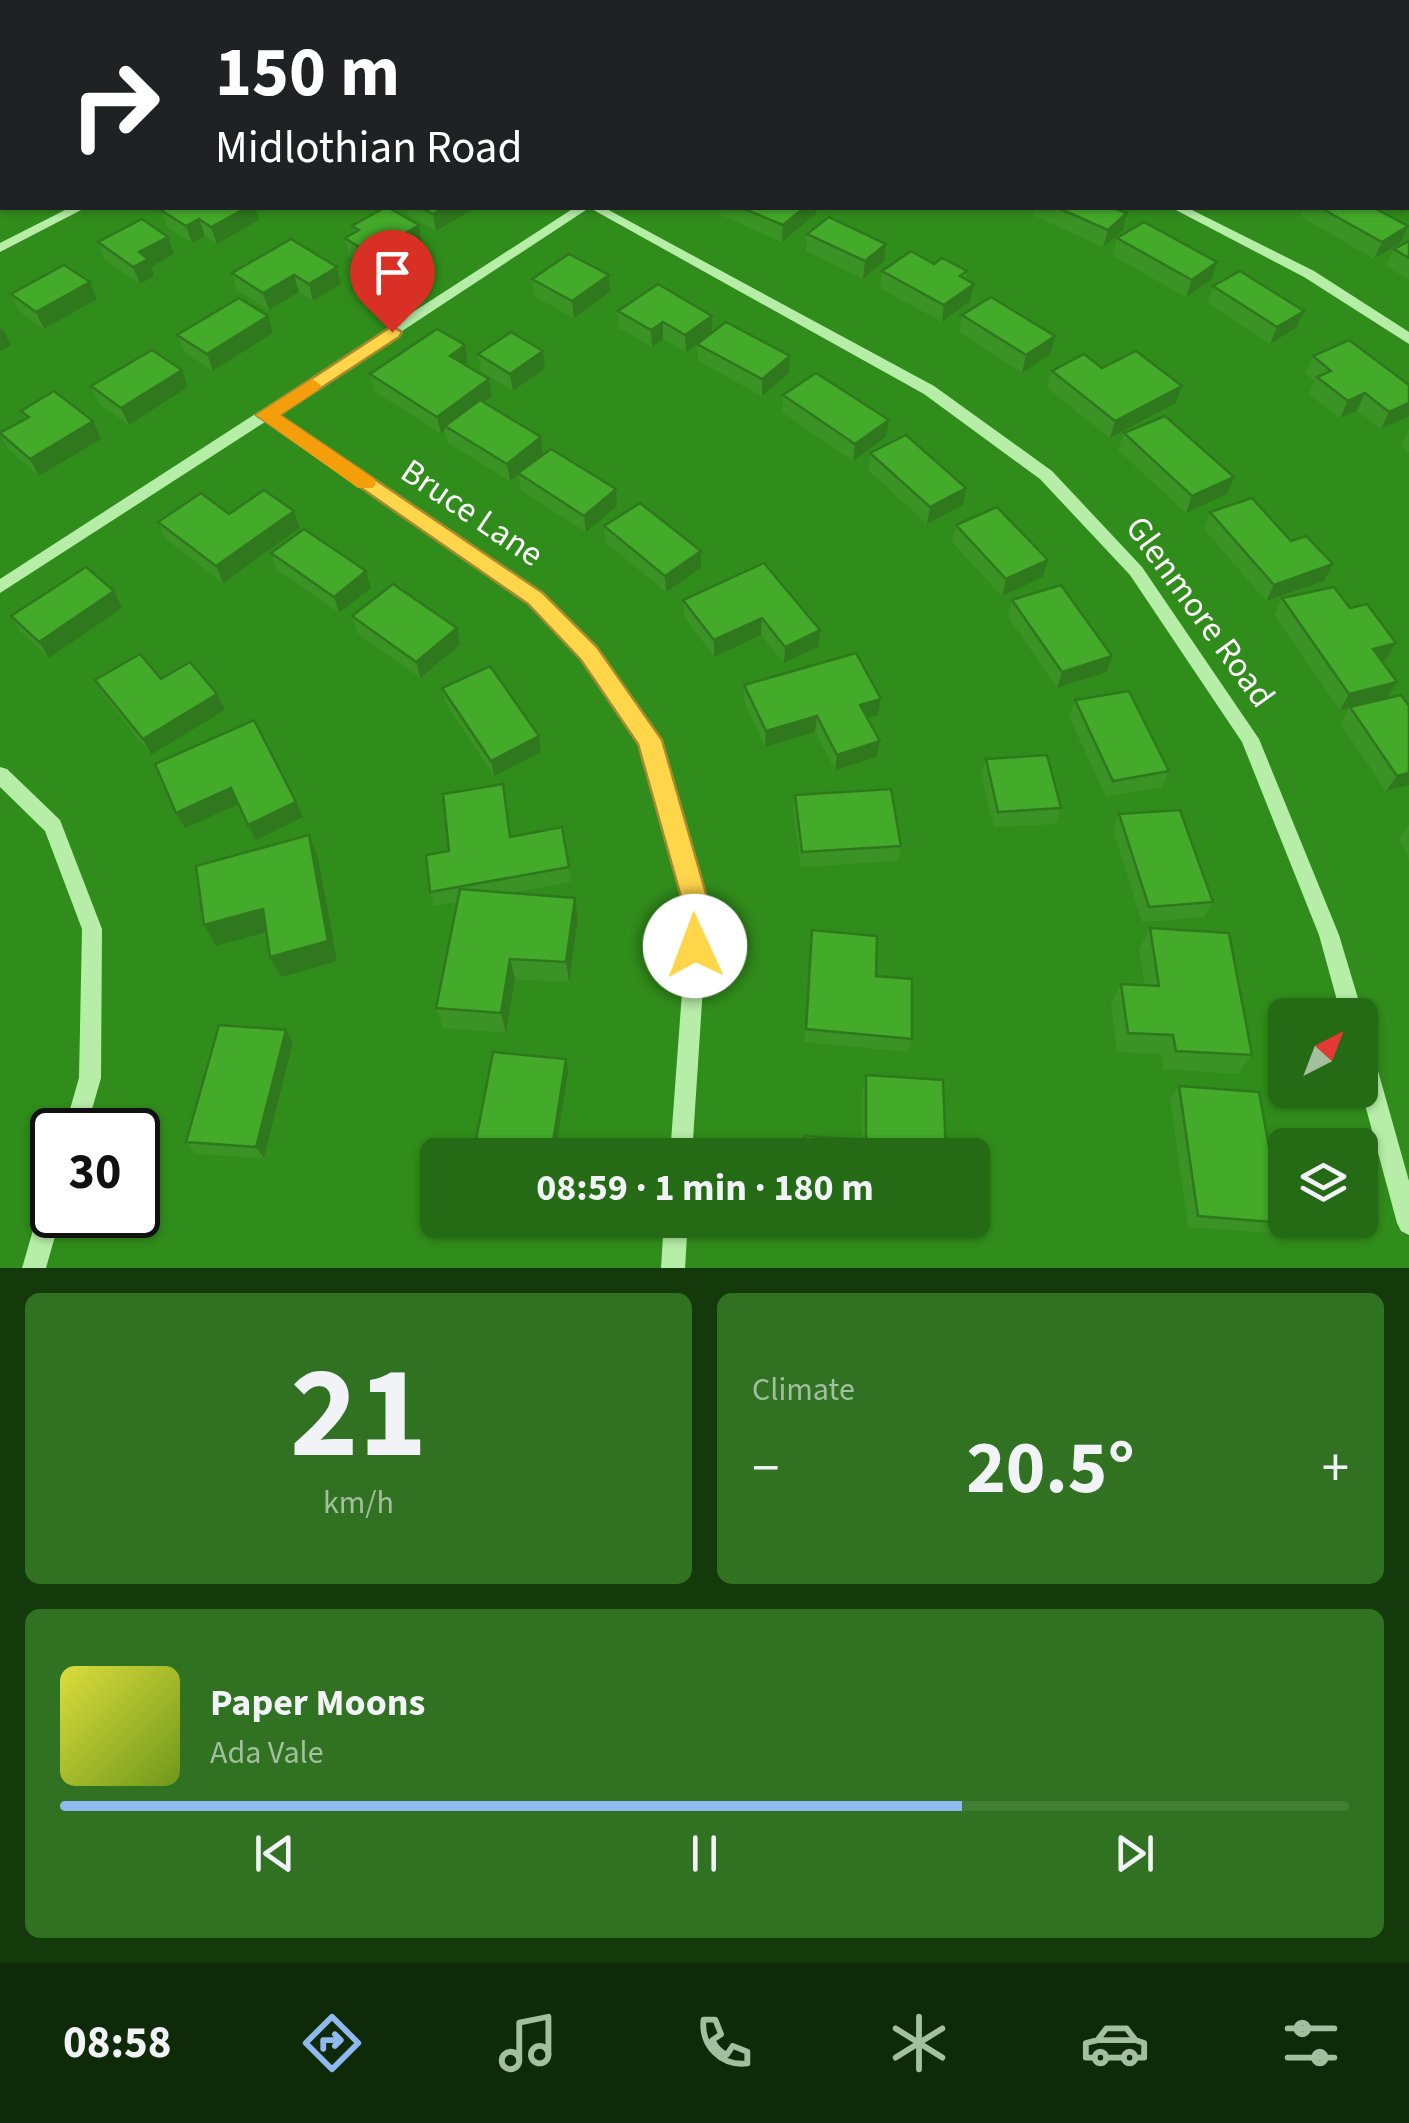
<!DOCTYPE html>
<html lang="en">
<head>
<meta charset="utf-8">
<style>
  body { margin:0; font-family:"Source Sans 3",sans-serif; background:#317222; color:#f1f3f6; height:100vh; display:flex; flex-direction:column; font-size:38px; white-space:nowrap }
  * { box-sizing:border-box; margin:0 }
  p { font-size:32px; color:#a3bfa0 }
  .icon { flex:none; width:55px; height:55px; fill:none; stroke:currentColor; stroke-width:2; stroke-linecap:round; stroke-linejoin:round }
  .map { position:relative; height:1268px; overflow:hidden }
  .sheet { display:flex; flex-direction:column; gap:25px; padding:25px; background:#143a0b; flex:1 }
  .sheet>* { flex:none }
  .guide { position:absolute; left:0px; top:0px; width:1410px; height:210px; box-shadow:0 2px 8px #0004; background:#202124; color:#fff; overflow:hidden }
  .needle { width:65px; rotate:42deg }
  .controls { position:absolute; left:1268px; top:998px; display:grid; gap:20px }
  .controls a { display:grid; place-items:center; width:110px; height:110px; border-radius:15px; background:#256a14; box-shadow:0 2px 8px #0004; font-size:50px }
  .speed { position:absolute; left:30px; top:1108px; display:flex; gap:20px; font-size:50px; font-weight:700; text-align:center }
  .speed>* { display:grid; place-content:center; width:130px; height:130px; border-radius:50%; background:#256a14; box-shadow:0 2px 8px #0004; line-height:1 }
  .speed .limit { border:5px solid #111; border-radius:15px; background:#fff; color:#111 }
  .pin { position:absolute; display:grid; place-items:center; width:85px; height:85px; color:#fff; margin:-102px -42px; border-radius:50% 50% 50% 0; rotate:-45deg; box-shadow:0 0 10px #0007 }
  .pin .icon { rotate:45deg }
  .me { position:absolute; width:110px; margin:-55px; rotate:358deg; stroke-linejoin:round; filter:drop-shadow(0 0 8px #0008) }
  .turn { display:flex; align-items:center; gap:35px; height:210px; padding:0 50px; font-size:45px }
  .turn .icon { width:130px; height:130px; stroke-width:2.5 }
  .turn b { display:block; font-size:70px; line-height:85px }
  .big { font-size:75px; font-weight:700; line-height:1.1 }
  .sheet .tile { flex:1; display:flex; flex-direction:column; justify-content:center; gap:15px; min-width:0; padding:0 35px; border-radius:15px; background:#317222 }
  .sheet .dial { align-items:center; gap:0 }
  .dial b { font-size:130px; line-height:1 }
  .song { display:flex; align-items:center; gap:30px }
  .cover { width:120px; height:120px; border-radius:15px; background:linear-gradient(135deg,hsl(60 70% 55%),hsl(80 70% 35%)) }
  .played { height:10px; border-radius:5px; background:linear-gradient(90deg,#90b9f0 70%,#427d34 70%) }
  .keys { display:flex; justify-content:space-around; direction:ltr }
  .heat { display:flex; justify-content:space-between; align-items:center; font-size:55px; direction:ltr }
  .sheet .tiles { flex:1; display:grid; gap:25px; grid-template-columns:1fr 1fr }
  .tile:last-child { grid-column:span 2 }
  .trip { position:absolute; left:420px; top:1138px; width:570px; height:100px; border-radius:15px; background:#256a14; box-shadow:0 2px 8px #0004; font-weight:700; line-height:100px; text-align:center }
  .dock { display:flex; height:160px; justify-content:space-around; align-items:center; background:#0f2a08; color:#a3bfa0 }
  .dock .icon { width:70px; height:70px }
  .dock .on { color:#90b9f0 }
  .dock b { font-size:45px; color:#f1f3f6 }
  .map>svg:first-child { display:block }
  .lines { fill:none; stroke-linecap:round; stroke-linejoin:round }
  .minor { fill:#b6eea8; fill-rule:evenodd }
  .wall { fill:#3a9324 }
  .shaded-wall { fill:#30781d }
  .building { fill:#44ab2a; stroke:#30781d; stroke-width:2.5 }
  .route { fill:#ffd54a; stroke:#a68a30; stroke-width:2.5 }
  .slow { fill:#f59e0b }
  .labels { text-anchor:middle; dominant-baseline:central; stroke-width:10; stroke-linejoin:round; paint-order:stroke }
  .street-label { font-size:35px; fill:#fff; stroke:#318d1b }
</style>
</head>
<body>
<div class="map">
<svg width="1409" height="1268" viewBox="0 0 1409 1268">
  <rect width="100%" height="100%" fill="#318d1b"/>
  <g class="lines">
    <g class="minor">
      <path d="M161,0H178L180,2H164Z"/>
      <path d="M681,0H697L699,2H684Z"/>
      <path d="M1174,0H1191L1193,2H1177Z"/>
      <path d="M1408,55H1409V63L1408,62Z"/>
      <path d="M69,208H85L0,252V243Z"/>
      <path d="M574,208H589L276,414L541,593L595,648L656,735L708,911L692,1155H670L688,911L640,742L583,658L529,603L265,422L0,593V579Z"/>
      <path d="M590,208H605L934,386L1052,471L1142,567L1259,739L1339,935L1363,1015L1360,1021V1015H1341L1319,935L1242,742L1130,575L1040,479L924,394Z"/>
      <path d="M1172,208H1188L1314,271L1409,332V344L1304,277Z"/>
      <path d="M0,767L7,769L60,820L102,929L101,1078L86,1130H64L79,1078L82,929L45,831L0,787Z"/>
      <path d="M1360,1036L1368,1039L1371,1046L1409,1181V1235L1401,1231L1397,1223L1360,1086Z"/>
      <path d="M52,1194V1215H61L46,1268H22L40,1206L44,1198Z"/>
      <path d="M664,1220H688L685,1268H661Z"/>
    </g>
  </g>
  <g class="wall">
    <path d="M306,0H361L357,2H308Z"/>
    <path d="M790,0H853V2H796Z"/>
    <rect x="1022" y="0" width="75" height="2"/>
    <path d="M1279,0H1314L1311,2H1287Z"/>
    <path d="M1328,0H1402L1401,2H1327Z"/>
    <path d="M166,208H255L259,220L217,244L205,236L192,243L167,227L161,210Z"/>
    <path d="M406,208H476L436,231L408,214Z"/>
    <path d="M720,208H816V214L782,242L720,215Z"/>
    <path d="M1034,208H1114L1123,230L1103,247L1032,215Z"/>
    <path d="M1303,208H1374L1408,226L1400,243L1374,259L1300,216Z"/>
    <path d="M419,225L422,242L374,271L349,256L345,238L354,233L352,226Z"/>
    <path d="M807,234L884,261L863,279L806,251Z"/>
    <path d="M1117,238L1212,279L1186,297L1113,256Z"/>
    <path d="M1409,241V280L1386,266L1394,249Z"/>
    <path d="M98,242L174,254L151,267L154,276L140,284L104,259Z"/>
    <path d="M934,264L967,271L966,280L970,301L942,322L880,288L882,271Z"/>
    <path d="M337,267L341,284L313,301L299,292L269,310L237,290L232,273Z"/>
    <path d="M532,279L610,292L574,318L534,296Z"/>
    <path d="M1213,286L1304,311L1296,328L1270,344L1208,303Z"/>
    <path d="M11,294L97,299L44,329L19,311Z"/>
    <path d="M618,311L712,332L790,356L789,373L762,396L698,361L697,344L704,339L686,352L663,339L652,347L619,328Z"/>
    <path d="M962,315L1055,336L1051,354L1022,373L959,332Z"/>
    <path d="M273,333L213,371L184,352L177,335Z"/>
    <path d="M543,351L545,368L513,391L481,371L478,354Z"/>
    <path d="M1313,356L1409,385V416L1381,429L1357,411L1340,418L1309,394L1315,381L1305,373Z"/>
    <path d="M468,362L464,365L489,379L492,396L484,402L541,437L543,454L616,489L617,506L586,532L521,490L518,474L510,481L448,443L445,430L441,434L374,391L370,374Z"/>
    <path d="M1102,368L1182,386L1176,403L1110,438L1047,388L1052,371Z"/>
    <path d="M182,370L188,387L129,425L99,404L91,386Z"/>
    <path d="M783,395L889,420L886,437L853,461L782,412Z"/>
    <path d="M21,411L93,421L101,439L39,476L9,450L0,433L25,419Z"/>
    <path d="M1409,429V453L1401,445Z"/>
    <path d="M1124,433L1227,494L1186,513L1118,450Z"/>
    <path d="M870,453L966,488L963,505L927,524L868,470Z"/>
    <path d="M294,511L300,528L223,583L166,539L158,522Z"/>
    <path d="M1210,512L1291,541L1333,564L1324,581L1266,601L1204,529Z"/>
    <path d="M956,525L1048,560L1043,577L1002,596L952,542Z"/>
    <path d="M604,526L701,568L666,592L606,543Z"/>
    <path d="M271,553L366,571L371,588L339,613L277,570Z"/>
    <path d="M764,563L818,647L784,663L761,635L714,657L684,616L683,600Z"/>
    <path d="M1282,598L1350,608L1396,643L1386,660L1382,661L1397,682L1387,698L1340,710L1274,615Z"/>
    <path d="M1012,600L1112,656L1107,672L1057,688L1008,617Z"/>
    <path d="M122,608L49,658L21,632L11,616Z"/>
    <path d="M352,616L457,628L460,645L420,678L357,633Z"/>
    <path d="M161,679L225,710L151,755L104,696L95,680Z"/>
    <path d="M744,685L881,699L878,715L868,718L880,741L877,757L835,770L815,732L765,747L744,701Z"/>
    <path d="M442,688L539,736L541,752L494,776L446,704Z"/>
    <path d="M1075,700L1169,771L1162,787L1106,797L1069,716Z"/>
    <path d="M1409,706V785L1386,791L1340,723L1350,707Z"/>
    <path d="M986,759L1061,808L1056,824L994,827L981,774Z"/>
    <path d="M503,784L511,836L562,827L571,882L510,893L578,919L569,982L515,979L506,1033L443,1028L436,1008L458,902L434,906L430,892L449,851Z"/>
    <path d="M795,795L901,846L898,861L801,867L793,810Z"/>
    <path d="M1119,814L1213,902L1204,917L1142,922L1113,830Z"/>
    <path d="M1409,824V860L1399,838Z"/>
    <path d="M1150,928L1252,1055L1238,1074L1163,1069L1161,1054L1117,1052L1111,1004L1121,984L1145,986L1139,949Z"/>
    <path d="M812,930L876,976L912,1039L908,1052L804,1042Z"/>
    <path d="M286,1030L293,1043L264,1158L195,1154L186,1142Z"/>
    <path d="M866,1075L946,1155H803L805,1136L862,1140V1093Z"/>
    <path d="M1179,1086L1283,1223L1271,1233L1188,1227L1170,1098Z"/>
  </g>
  <g class="shaded-wall">
    <path d="M53,0H72L73,2H47Z"/>
    <path d="M327,0H361L357,2H326Z"/>
    <path d="M836,0H853V2H834Z"/>
    <path d="M2,23V42L0,43V24Z"/>
    <path d="M2,156V177L0,178V158Z"/>
    <path d="M246,208H255L259,220L217,244L211,227Z"/>
    <path d="M444,208H476L436,231L433,214Z"/>
    <path d="M804,208H816V214L782,242L783,225Z"/>
    <path d="M1127,213L1123,230L1103,247L1108,230Z"/>
    <path d="M199,219L205,236L192,243L186,226Z"/>
    <path d="M419,225L422,242L374,271L370,254Z"/>
    <path d="M1408,226L1400,243L1374,259L1382,242Z"/>
    <path d="M168,237L174,254L151,267L154,276L140,284L133,267L139,252Z"/>
    <path d="M886,244L884,261L863,279L865,261Z"/>
    <path d="M1217,262L1212,279L1186,297L1192,280Z"/>
    <path d="M337,267L341,284L313,301L309,284Z"/>
    <path d="M294,275L299,292L269,310L263,293Z"/>
    <path d="M609,275L610,292L574,318L572,301Z"/>
    <path d="M90,282L97,299L44,329L36,312Z"/>
    <path d="M974,284L970,301L942,322L944,305Z"/>
    <path d="M1304,311L1296,328L1270,344L1277,327Z"/>
    <path d="M268,316L273,333L213,371L207,354Z"/>
    <path d="M712,316V333L686,352L685,335Z"/>
    <path d="M663,322V339L652,347L651,330Z"/>
    <path d="M2,328L11,345L0,351V330Z"/>
    <path d="M1055,336L1051,354L1022,373L1026,355Z"/>
    <path d="M465,345L468,362L453,373L450,356Z"/>
    <path d="M543,351L545,368L513,391L510,374Z"/>
    <path d="M790,356L789,373L762,396V379Z"/>
    <path d="M182,370L188,387L129,425L121,408Z"/>
    <path d="M489,379L492,396L448,428L445,426V430L441,434L437,417Z"/>
    <path d="M1182,386L1176,403L1110,438L1115,421Z"/>
    <path d="M1365,393L1357,411L1340,418L1348,401Z"/>
    <path d="M1409,403V416L1381,429L1389,412Z"/>
    <path d="M889,420L886,437L853,461L855,444Z"/>
    <path d="M93,421L101,439L39,476L30,459Z"/>
    <path d="M541,437L543,454L510,481L507,464Z"/>
    <path d="M1234,477L1227,494L1186,513L1192,496Z"/>
    <path d="M966,488L963,505L927,524L930,507Z"/>
    <path d="M616,489L617,506L586,532L584,516Z"/>
    <path d="M294,511L300,528L223,583L216,566Z"/>
    <path d="M701,551V568L666,592L665,576Z"/>
    <path d="M1048,560L1043,577L1002,596L1006,579Z"/>
    <path d="M1333,564L1324,581L1266,601L1274,585Z"/>
    <path d="M366,571L371,588L339,613L334,597Z"/>
    <path d="M114,591L122,608L49,658L39,642Z"/>
    <path d="M762,618L761,635L714,657V640Z"/>
    <path d="M457,628L460,645L420,678L416,662Z"/>
    <path d="M820,630L818,647L784,663L785,647Z"/>
    <path d="M1396,643L1386,660L1363,665L1373,649Z"/>
    <path d="M1112,656L1107,672L1057,688L1062,672Z"/>
    <path d="M1397,682L1387,698L1340,710L1349,694Z"/>
    <path d="M217,694L225,710L151,755L143,739Z"/>
    <path d="M881,699L878,715L858,721L860,705Z"/>
    <path d="M817,716L815,732L765,747L766,731Z"/>
    <path d="M539,736L541,752L494,776L491,761Z"/>
    <path d="M880,741L877,757L835,770L837,755Z"/>
    <path d="M1409,773V785L1386,791L1397,776Z"/>
    <path d="M231,788L239,804L185,828L176,813Z"/>
    <path d="M296,802L303,817L256,840L248,825Z"/>
    <path d="M309,835L318,857L337,961L281,977L270,957Z"/>
    <path d="M575,898L578,919L569,982L566,962Z"/>
    <path d="M263,909L274,930L216,946L204,925Z"/>
    <path d="M510,959L515,979L506,1033L501,1013Z"/>
    <path d="M286,1030L293,1043L264,1158L256,1147Z"/>
    <path d="M566,1059L568,1072L555,1155H551Z"/>
  </g>
  <g class="building">
    <path d="M0,0H53L47,2H3Z"/>
    <path d="M586,0H629L635,2H592Z"/>
    <path d="M865,0H879L886,2H861Z"/>
    <path d="M1048,0H1090L1087,2H1055Z"/>
    <path d="M1114,0H1144L1149,2H1110Z"/>
    <path d="M1347,0H1402L1401,2H1360Z"/>
    <path d="M0,142L2,144V156L0,158Z"/>
    <path d="M166,208H246L211,227L199,219L186,226L161,210Z"/>
    <path d="M384,208H389L419,225L370,254L345,238L359,230L352,226Z"/>
    <path d="M422,208H444L433,214Z"/>
    <path d="M742,208H804L783,225Z"/>
    <path d="M1058,208H1114L1127,213L1108,230Z"/>
    <path d="M1321,208H1374L1408,226L1382,242Z"/>
    <path d="M829,217L886,244L865,261L807,234Z"/>
    <path d="M142,219L168,237L139,252L148,259L133,267L98,242Z"/>
    <path d="M1144,222L1217,262L1192,280L1117,238Z"/>
    <path d="M291,239L337,267L309,284L294,275L263,293L232,273Z"/>
    <path d="M1409,241V258L1394,249Z"/>
    <path d="M911,251L934,264L942,258L967,271L960,276L974,284L944,305L882,271Z"/>
    <path d="M569,254L609,275L572,301L532,279Z"/>
    <path d="M64,265L90,282L36,312L11,294Z"/>
    <path d="M1240,271L1304,311L1277,327L1213,286Z"/>
    <path d="M658,284L712,316L685,335L663,322L651,330L618,311Z"/>
    <path d="M991,297L1055,336L1026,355L962,315Z"/>
    <path d="M239,298L268,316L207,354L177,335Z"/>
    <path d="M726,322L790,356L762,379L697,344Z"/>
    <path d="M437,329L465,345L450,356L489,379L437,417L370,374Z"/>
    <path d="M511,332L543,351L510,374L478,354Z"/>
    <path d="M1349,340L1409,385V403L1389,412L1365,393L1348,401L1317,377L1331,371L1313,356Z"/>
    <path d="M152,350L182,370L121,408L91,386Z"/>
    <path d="M1136,351L1182,386L1115,421L1052,371L1084,354L1102,368Z"/>
    <path d="M816,373L889,420L855,444L783,395Z"/>
    <path d="M54,391L93,421L30,459L0,433L29,417L21,411Z"/>
    <path d="M480,400L541,437L507,464L445,426Z"/>
    <path d="M1165,416L1234,477L1192,496L1124,433Z"/>
    <path d="M906,435L966,488L930,507L870,453Z"/>
    <path d="M551,449L616,489L584,516L518,473Z"/>
    <path d="M264,490L294,511L216,566L158,522L201,493L229,514Z"/>
    <path d="M1252,498L1291,541L1306,536L1333,564L1274,585L1210,512Z"/>
    <path d="M640,503L701,551L665,576L604,526Z"/>
    <path d="M997,507L1048,560L1006,579L956,525Z"/>
    <path d="M304,529L366,571L334,597L271,553Z"/>
    <path d="M764,563L820,630L785,647L762,618L714,640L683,600Z"/>
    <path d="M86,567L114,591L39,642L11,616Z"/>
    <path d="M393,584L457,628L416,662L352,616Z"/>
    <path d="M1061,585L1112,656L1062,672L1012,600Z"/>
    <path d="M1334,587L1350,608L1367,604L1396,643L1373,649L1397,682L1349,694L1282,598Z"/>
    <path d="M856,653L881,699L860,705L880,741L837,755L817,716L766,731L744,685Z"/>
    <path d="M140,654L161,679L190,662L217,694L143,739L95,680Z"/>
    <path d="M490,666L539,736L491,761L442,688Z"/>
    <path d="M1129,691L1169,771L1113,781L1075,700Z"/>
    <path d="M1401,695L1409,706V773L1397,776L1350,707Z"/>
    <path d="M254,720L296,802L248,825L231,788L176,813L155,764Z"/>
    <path d="M1047,755L1061,808L998,812L986,759Z"/>
    <path d="M503,784L510,837L562,827L569,867L430,892L426,855L449,851L443,794Z"/>
    <path d="M891,789L901,846L802,852L795,795Z"/>
    <path d="M1180,810L1213,902L1149,907L1119,814Z"/>
    <path d="M309,835L328,941L270,957L263,909L204,925L196,866Z"/>
    <path d="M460,889L575,898L566,962L510,959L501,1013L436,1008Z"/>
    <path d="M1150,928L1229,933L1252,1055L1176,1051L1173,1035L1128,1033L1121,984L1159,986Z"/>
    <path d="M812,930L877,936L876,976L912,979V1039L806,1029Z"/>
    <path d="M219,1025L286,1030L256,1147L186,1142Z"/>
    <path d="M493,1052L566,1059L551,1155H473Z"/>
    <path d="M866,1075L943,1080L946,1155H805V1136L866,1140Z"/>
    <path d="M1179,1086L1259,1092L1283,1223L1198,1216Z"/>
  </g>
  <path class="route" d="M392,326L402,332L399,337L280,415L543,593L597,647L662,740L711,911L705,955L695,958L686,955L682,946L685,911L638,744L581,660L528,604L256,415Z"/>
  <path class="slow" d="M312,379L321,385L318,390L280,415L373,478L376,483L373,488H358L256,415Z"/>
  <g class="labels">
    <g class="street-label">
      <text transform="translate(472 513) rotate(34)">Bruce Lane</text>
      <text transform="translate(1200 612) rotate(54)">Glenmore Road</text>
    </g>
  </g>
</svg>
<div class="controls">
<a><svg class="needle" viewBox="-14 -14 28 28"><path d="M0-13l5 13h-10z" fill="#e53935"/><path d="M0 13l5-13h-10z" fill="#a3bfa0"/></svg></a>
<a><svg class="icon" aria-label="layers" viewBox="0 0 24 24"><path d="M12 4l9 5-9 5-9-5zM3 14l9 5 9-5"/></svg></a>
</div>
<div class="speed"><div class="limit">30</div></div>
<div class="pin" style="left:392px;top:332px;background:#d93025"><svg class="icon" aria-label="arrive" viewBox="0 0 24 24"><path d="M6 21V4h12l-3 4 3 4H6"/></svg></div>
<svg class="me" style="left:695px;top:946px" viewBox="-20 -20 40 40"><circle r="19" fill="#fff"/><path d="M0-13L10 11 0 6-10 11z" fill="#ffd54a"/></svg>
<div class="trip">08:59 · 1 min · 180 m</div>
<div class="guide">
<div class="turn"><svg class="icon" aria-label="right" viewBox="0 0 24 24"><path d="M7 20v-9h11M14 6l5 5-5 5"/></svg><div><b>150 m</b>Midlothian Road</div></div>
</div>
</div>
<section class="sheet">
<div class="tiles">
<div class="tile dial"><b>21</b><p>km/h</p></div>
<div class="tile"><p>Climate</p>
<div class="heat"><a>−</a><b class="big">20.5°</b><a>+</a></div>
</div>
<div class="tile">
<div class="song"><i class="cover"></i><div><b>Paper Moons</b><p>Ada Vale</p></div></div>
<div class="played"></div>
<div class="keys"><svg class="icon" aria-label="previous" viewBox="0 0 24 24"><path d="M18 5L8 12l10 7zM5 5v14"/></svg><svg class="icon" aria-label="pause" viewBox="0 0 24 24"><path d="M8 5v14M16 5v14"/></svg><svg class="icon" aria-label="next" viewBox="0 0 24 24"><path d="M6 5l10 7-10 7zM19 5v14"/></svg></div>
</div>
</div>
</section>
<nav class="dock">
<b>08:58</b>
<svg class="icon on" aria-label="directions" viewBox="0 0 24 24"><path d="M12 3l9 9-9 9-9-9zM9 14v-3h6M13 9l2 2-2 2"/></svg>
<svg class="icon" aria-label="music" viewBox="0 0 24 24"><path d="M9 18V5l10-2v13"/><circle cx="6" cy="18" r="3"/><circle cx="16" cy="16" r="3"/></svg>
<svg class="icon" aria-label="phone" viewBox="0 0 24 24"><path d="M5 4h4l2 5-3 2q2 4 5 5l2-3 5 2v4C11 20 4 13 5 4z"/></svg>
<svg class="icon" aria-label="climate" viewBox="0 0 24 24"><path d="M12 3v18M4 7l16 10M4 17L20 7"/></svg>
<svg class="icon" aria-label="car" viewBox="0 0 24 24"><path d="M5 17H2v-5l4-1 3-4h7l3 4 3 1v5h-3M9 17h6M6 11h13"/><circle cx="7" cy="17" r="2"/><circle cx="17" cy="17" r="2"/></svg>
<svg class="icon" aria-label="filters" viewBox="0 0 24 24"><path d="M4 7h16M4 17h16"/><circle cx="9" cy="7" r="2"/><circle cx="15" cy="17" r="2"/></svg>
</nav>
</body>
</html>
